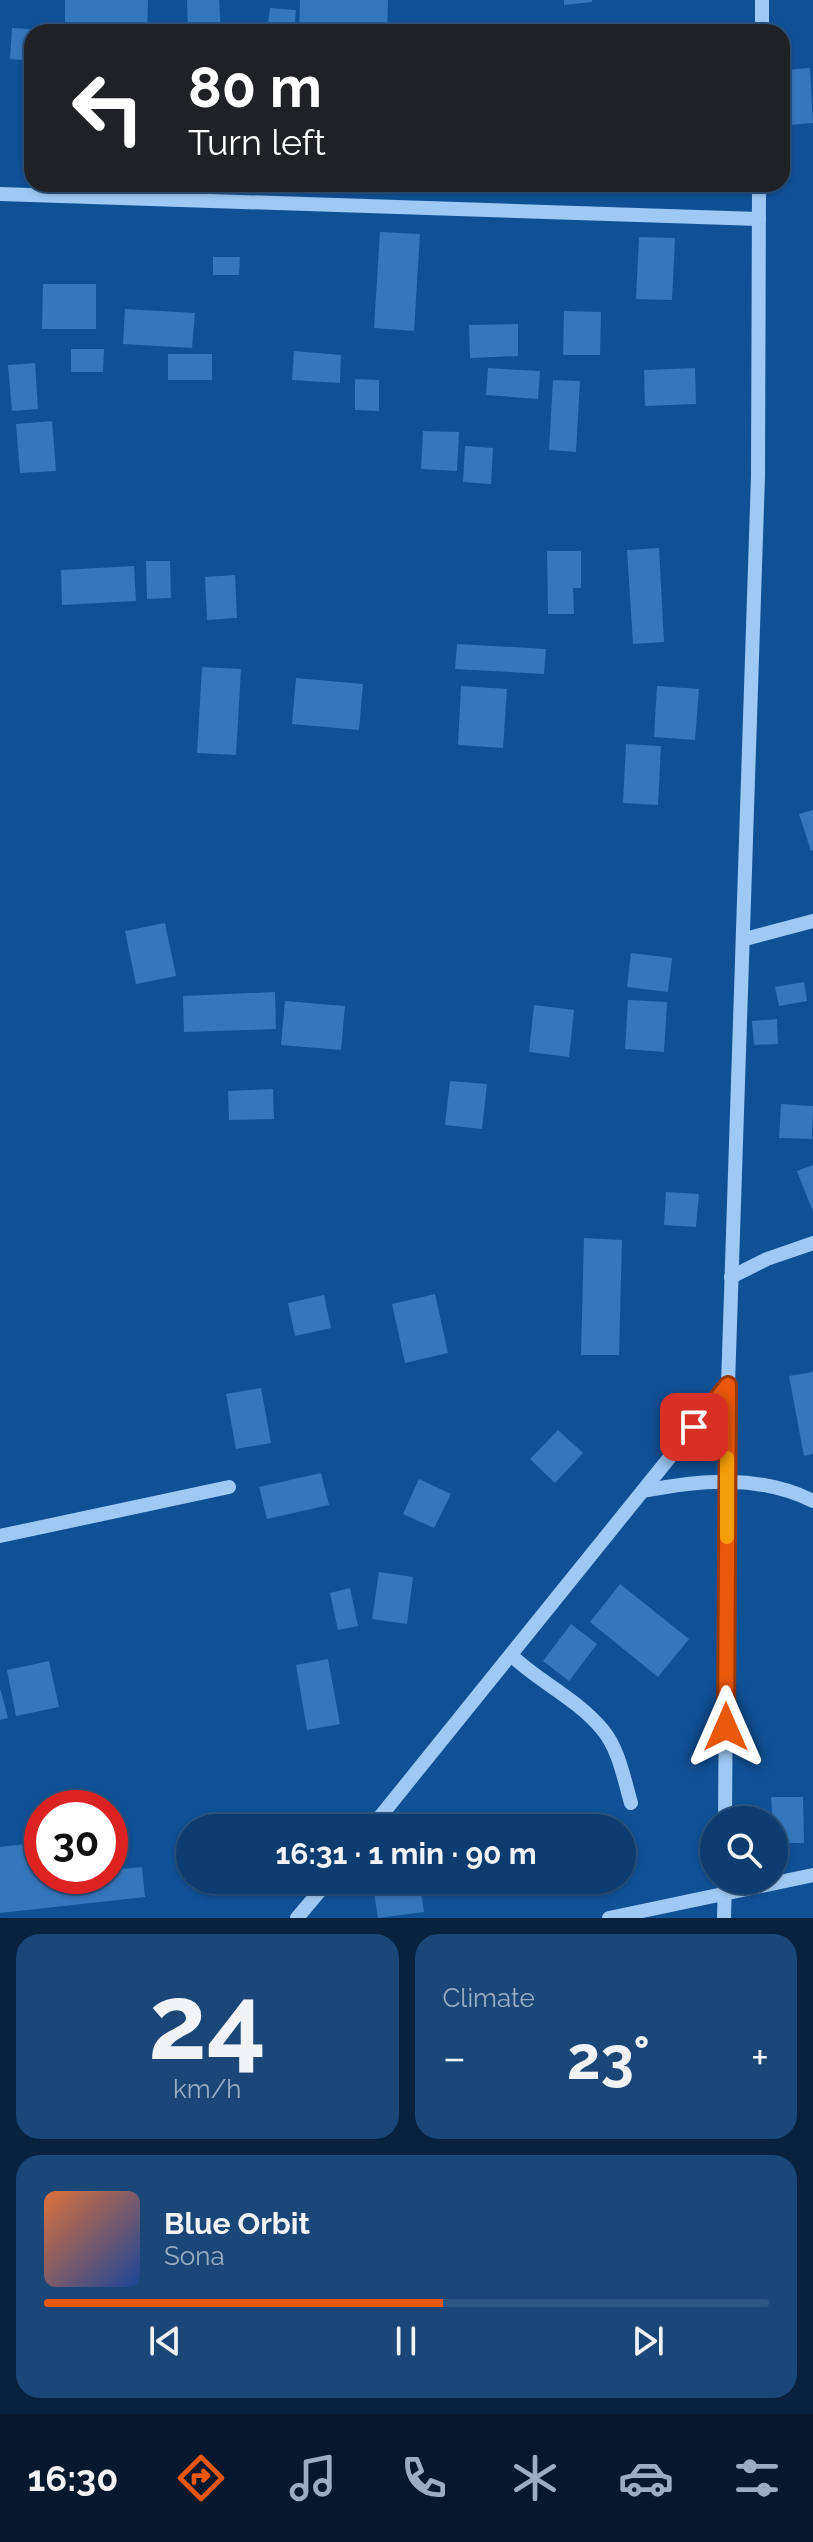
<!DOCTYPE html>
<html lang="en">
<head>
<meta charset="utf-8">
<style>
  body { margin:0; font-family:Raleway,sans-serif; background:#1a4778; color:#f1f3f6; height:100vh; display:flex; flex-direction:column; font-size:30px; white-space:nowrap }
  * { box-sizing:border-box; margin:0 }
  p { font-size:26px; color:#9aadc3 }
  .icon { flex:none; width:44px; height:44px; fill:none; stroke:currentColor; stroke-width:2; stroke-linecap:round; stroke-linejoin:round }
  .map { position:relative; height:1918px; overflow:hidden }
  .side { display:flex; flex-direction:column; gap:16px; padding:16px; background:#07213e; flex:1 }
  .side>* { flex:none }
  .hud { position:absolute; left:24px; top:24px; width:766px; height:168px; border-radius:24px; box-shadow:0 2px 6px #0004,0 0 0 2px #2c5683; background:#202124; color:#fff; overflow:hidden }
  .fabs { position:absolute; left:700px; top:1806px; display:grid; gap:16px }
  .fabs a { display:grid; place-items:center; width:88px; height:88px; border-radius:50%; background:#0c3c70; box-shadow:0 2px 6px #0004,0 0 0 2px #2c5683; font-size:40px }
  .speed { position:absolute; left:24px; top:1790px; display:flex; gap:16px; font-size:40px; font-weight:700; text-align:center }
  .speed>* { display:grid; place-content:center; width:104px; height:104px; border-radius:50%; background:#0c3c70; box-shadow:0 2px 6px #0004,0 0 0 2px #2c5683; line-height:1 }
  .speed .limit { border:12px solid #d22; background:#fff; color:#111 }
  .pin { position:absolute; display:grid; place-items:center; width:68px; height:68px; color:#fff; margin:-34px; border-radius:16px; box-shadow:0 4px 12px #0006 }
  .me { position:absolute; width:88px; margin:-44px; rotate:0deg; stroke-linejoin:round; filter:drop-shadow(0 0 6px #0008) }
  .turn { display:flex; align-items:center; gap:28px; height:168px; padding:0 32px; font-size:36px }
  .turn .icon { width:104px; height:104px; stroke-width:2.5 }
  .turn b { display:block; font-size:56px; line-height:68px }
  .big { font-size:60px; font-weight:700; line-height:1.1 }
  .side .card { flex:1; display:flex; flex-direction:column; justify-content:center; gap:12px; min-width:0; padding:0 28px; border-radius:24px; background:#1a4778 }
  .side .dial { align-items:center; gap:0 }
  .dial b { font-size:104px; line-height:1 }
  .song { display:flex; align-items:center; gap:24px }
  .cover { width:96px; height:96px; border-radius:12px; background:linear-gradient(135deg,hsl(20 70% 55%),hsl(220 70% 35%)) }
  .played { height:8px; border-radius:4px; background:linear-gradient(90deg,#ea580c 55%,#2c5683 55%) }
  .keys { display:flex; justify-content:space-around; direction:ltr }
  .heat { display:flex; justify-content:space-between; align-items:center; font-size:44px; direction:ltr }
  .side .tiles { flex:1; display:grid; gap:16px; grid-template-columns:1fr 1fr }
  .card:last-child { grid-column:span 2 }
  .trip { position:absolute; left:176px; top:1814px; width:460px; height:80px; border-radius:40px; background:#0c3c70; box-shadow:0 2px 6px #0004,0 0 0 2px #2c5683; font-weight:700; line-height:80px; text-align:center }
  .dock { display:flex; height:128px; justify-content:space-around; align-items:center; background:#05182d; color:#9aadc3 }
  .dock .icon { width:56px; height:56px }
  .dock .selected { color:#ea580c }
  .dock b { font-size:36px; color:#f1f3f6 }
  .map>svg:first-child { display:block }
  .building { fill:#3477bc }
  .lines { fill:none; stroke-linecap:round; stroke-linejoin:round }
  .minor { stroke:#9ec9f4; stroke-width:14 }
  .route-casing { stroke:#983908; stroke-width:20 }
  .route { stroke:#ea580c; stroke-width:14 }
  .slow { stroke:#f59e0b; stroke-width:14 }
</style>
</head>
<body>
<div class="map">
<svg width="813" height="1918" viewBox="0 0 813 1918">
  <rect width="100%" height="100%" fill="#105095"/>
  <g class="building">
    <path d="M65,0H148L147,32H65Z"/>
    <path d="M187,0H219L221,32H188Z"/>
    <path d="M300,0H388L387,32H299Z"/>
    <path d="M564,0H592V2L564,5Z"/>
    <path d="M270,8L296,10L294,32H267Z"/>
    <path d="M12,28L46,30L32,32V61L10,59Z"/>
    <path d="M810,68L813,123L790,125L785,70Z"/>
    <path d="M380,232L420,234L414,331L374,328Z"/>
    <path d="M639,237L675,238L672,300L636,299Z"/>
    <path d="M213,257H240L239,275H213Z"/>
    <path d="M43,284H96V329H42Z"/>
    <path d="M125,309L195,313L192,348L123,344Z"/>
    <path d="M564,311L601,312L600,355H563Z"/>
    <path d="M518,324V356L470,358L469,325Z"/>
    <path d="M71,349H104L103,372H71Z"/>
    <path d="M294,351L341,355L340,383L292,380Z"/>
    <rect x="168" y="354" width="44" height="26"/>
    <path d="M35,363L38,409L12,411L8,365Z"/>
    <path d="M488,368L540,371L538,399L486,395Z"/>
    <path d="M695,368L696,404L645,406L644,370Z"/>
    <path d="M355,379L379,380V411L355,410Z"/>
    <path d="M553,380L580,381L576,452L549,450Z"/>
    <path d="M52,421L56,471L20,473L16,424Z"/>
    <path d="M423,431L459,432L457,471L421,469Z"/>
    <path d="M465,446L493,448L491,484L463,482Z"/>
    <path d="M659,548L664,642L633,644L627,550Z"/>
    <path d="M547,551H581V588H573L574,614H548Z"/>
    <path d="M146,561H170L171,598L147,599Z"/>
    <path d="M134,566L136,601L62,605L61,570Z"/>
    <path d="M235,575L237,618L207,620L205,577Z"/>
    <path d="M457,644L546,649L544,674L455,669Z"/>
    <path d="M202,667L241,669L236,755L197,753Z"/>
    <path d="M296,678L363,684L359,730L292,724Z"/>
    <path d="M461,686L507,689L503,748L458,745Z"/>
    <path d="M657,686L699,689L695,740L654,737Z"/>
    <path d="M626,744L661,746L658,805L623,803Z"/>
    <path d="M813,810V850L811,851L799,814Z"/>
    <path d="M165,923L176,976L136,984L125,931Z"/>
    <path d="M631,953L672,958L668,992L627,987Z"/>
    <path d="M804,982L807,1001L779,1006L775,987Z"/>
    <path d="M275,992L276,1029L184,1032L183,996Z"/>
    <path d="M628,1000L667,1002L664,1052L625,1049Z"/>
    <path d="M285,1001L345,1006L341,1050L281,1045Z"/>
    <path d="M534,1005L574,1010L569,1057L529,1052Z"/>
    <path d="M777,1019L778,1044L754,1045L752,1021Z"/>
    <path d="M450,1081L487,1084L482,1129L445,1125Z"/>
    <path d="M273,1089L274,1119L229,1120L228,1091Z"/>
    <path d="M781,1104L813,1106L812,1139L779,1138Z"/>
    <path d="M813,1165V1212L797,1171Z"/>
    <path d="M666,1192L699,1194L696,1227L664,1225Z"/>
    <path d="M584,1238L622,1240L619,1355H581Z"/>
    <path d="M435,1294L448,1353L405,1363L392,1304Z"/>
    <path d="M324,1295L331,1328L295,1336L288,1303Z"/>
    <path d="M813,1372V1454L804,1456L789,1376Z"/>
    <path d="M261,1388L271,1443L236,1449L226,1394Z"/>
    <path d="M558,1430L583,1453L555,1483L530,1459Z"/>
    <path d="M321,1473L329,1505L267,1519L259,1487Z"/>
    <path d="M419,1479L451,1494L434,1528L403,1514Z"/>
    <path d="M379,1572L413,1577L407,1624L372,1619Z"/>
    <path d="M620,1584L689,1639L658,1677L590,1622Z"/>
    <path d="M350,1588L358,1626L338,1630L330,1593Z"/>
    <path d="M571,1624L597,1644L569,1681L543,1661Z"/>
    <path d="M328,1659L340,1724L307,1730L296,1665Z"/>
    <path d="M49,1661L59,1707L16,1716L7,1670Z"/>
    <path d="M0,1688L8,1718L0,1720Z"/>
    <path d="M771,1797H803L804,1843H774Z"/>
    <path d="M42,1842V1876H110V1870L142,1867L145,1897L0,1913V1847Z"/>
    <path d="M372,1880H419L424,1912L378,1918Z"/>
  </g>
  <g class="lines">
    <g class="minor">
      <path d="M762,32V0"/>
      <path d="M0,194L759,219"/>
      <path d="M745,939L813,921"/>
      <path d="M731,1277L767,1259L813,1243"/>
      <path d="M643,1491C700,1480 759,1474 813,1501"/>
      <path d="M0,1536L229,1487"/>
      <path d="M511,1655C539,1682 576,1698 602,1729C619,1749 624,1779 631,1803"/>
      <path d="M725,1820L728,1385"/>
      <path d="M371,1828L728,1385L758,476L759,184"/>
      <path d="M297,1918L329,1880"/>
      <path d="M609,1918L813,1875"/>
      <path d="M724,1918L725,1880"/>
    </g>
  </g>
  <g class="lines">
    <g class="route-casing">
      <path id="route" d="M694,1427L728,1385L726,1727"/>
    </g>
    <use href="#route" class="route"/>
    <path class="slow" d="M727,1537V1458"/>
  </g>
</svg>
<div class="fabs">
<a><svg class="icon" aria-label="search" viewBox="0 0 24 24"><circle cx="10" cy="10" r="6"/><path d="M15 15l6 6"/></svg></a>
</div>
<div class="speed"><div class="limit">30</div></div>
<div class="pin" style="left:694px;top:1427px;background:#d93025"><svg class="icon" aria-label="arrive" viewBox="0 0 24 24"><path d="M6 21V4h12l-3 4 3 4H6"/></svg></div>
<svg class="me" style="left:726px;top:1727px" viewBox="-20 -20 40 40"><path d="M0-17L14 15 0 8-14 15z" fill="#ea580c" stroke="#fff" stroke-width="4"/></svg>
<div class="trip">16:31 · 1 min · 90 m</div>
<div class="hud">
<div class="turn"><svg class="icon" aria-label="left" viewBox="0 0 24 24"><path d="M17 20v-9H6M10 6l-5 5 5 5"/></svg><div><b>80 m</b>Turn left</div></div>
</div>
</div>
<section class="side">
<div class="tiles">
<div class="card dial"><b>24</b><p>km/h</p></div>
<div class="card"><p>Climate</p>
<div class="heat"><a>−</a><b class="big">23°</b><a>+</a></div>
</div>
<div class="card">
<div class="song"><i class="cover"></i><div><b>Blue Orbit</b><p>Sona</p></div></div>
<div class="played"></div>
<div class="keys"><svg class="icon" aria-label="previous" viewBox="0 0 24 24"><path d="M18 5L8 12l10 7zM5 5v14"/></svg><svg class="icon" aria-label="pause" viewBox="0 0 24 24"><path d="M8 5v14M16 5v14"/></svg><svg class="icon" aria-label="next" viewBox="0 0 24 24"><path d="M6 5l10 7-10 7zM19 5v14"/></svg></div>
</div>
</div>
</section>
<nav class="dock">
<b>16:30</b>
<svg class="icon selected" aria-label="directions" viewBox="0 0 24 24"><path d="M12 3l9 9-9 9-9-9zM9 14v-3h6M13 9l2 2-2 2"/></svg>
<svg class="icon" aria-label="music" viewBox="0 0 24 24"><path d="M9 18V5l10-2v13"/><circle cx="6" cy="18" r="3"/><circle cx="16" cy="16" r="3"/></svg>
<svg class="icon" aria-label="phone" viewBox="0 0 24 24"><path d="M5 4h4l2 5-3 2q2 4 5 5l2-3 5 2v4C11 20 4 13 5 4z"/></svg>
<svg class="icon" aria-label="climate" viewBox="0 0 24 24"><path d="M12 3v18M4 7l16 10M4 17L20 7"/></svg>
<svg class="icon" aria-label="car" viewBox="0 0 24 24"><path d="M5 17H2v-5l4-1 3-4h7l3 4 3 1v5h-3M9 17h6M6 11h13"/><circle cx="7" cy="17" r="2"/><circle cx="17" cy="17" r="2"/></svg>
<svg class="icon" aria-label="filters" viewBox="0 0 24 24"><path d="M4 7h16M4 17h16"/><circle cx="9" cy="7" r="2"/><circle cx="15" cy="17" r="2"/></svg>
</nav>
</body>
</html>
